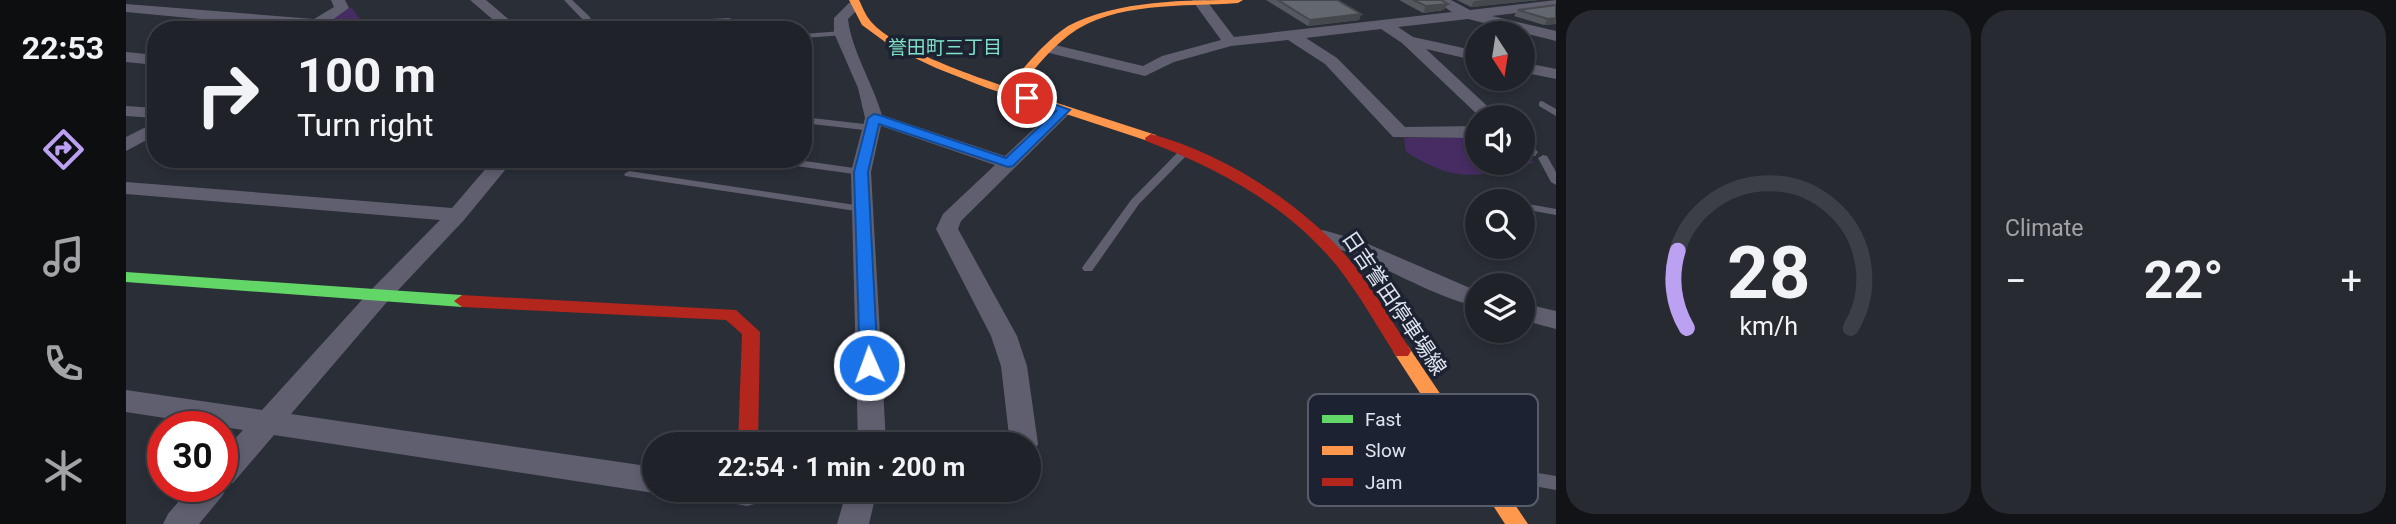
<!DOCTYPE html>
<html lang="en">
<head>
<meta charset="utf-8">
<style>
  body { margin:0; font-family:Roboto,"Noto Sans JP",sans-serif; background:#282a31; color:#f1f3f6; height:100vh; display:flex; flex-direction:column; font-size:26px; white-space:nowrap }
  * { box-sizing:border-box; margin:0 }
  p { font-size:23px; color:#a2a4a8 }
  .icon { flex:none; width:38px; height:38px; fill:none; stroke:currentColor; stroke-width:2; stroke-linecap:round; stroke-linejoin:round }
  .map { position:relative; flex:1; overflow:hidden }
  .panel { display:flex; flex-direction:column; gap:10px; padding:10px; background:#121317; width:840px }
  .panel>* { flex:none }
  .hud { position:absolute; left:21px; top:21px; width:665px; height:147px; border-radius:28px; box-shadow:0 4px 10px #0003,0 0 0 2px #3d3f46; background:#202229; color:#f1f3f6; overflow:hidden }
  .needle { width:46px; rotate:168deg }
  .tools { position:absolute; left:1339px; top:21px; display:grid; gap:14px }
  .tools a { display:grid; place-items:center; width:70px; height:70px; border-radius:50%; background:#202229; box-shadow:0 4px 10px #0003,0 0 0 2px #3d3f46; font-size:35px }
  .speed { position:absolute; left:21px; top:411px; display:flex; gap:14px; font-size:35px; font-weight:700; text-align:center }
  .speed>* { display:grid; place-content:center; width:91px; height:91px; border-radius:50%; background:#202229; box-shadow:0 4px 10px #0003,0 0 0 2px #3d3f46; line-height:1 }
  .speed .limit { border:10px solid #d22; background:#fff; color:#111 }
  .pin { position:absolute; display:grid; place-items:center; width:60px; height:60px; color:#fff; margin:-30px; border:4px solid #fff; border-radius:50%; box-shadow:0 2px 7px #0007 }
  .me { position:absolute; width:77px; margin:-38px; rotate:358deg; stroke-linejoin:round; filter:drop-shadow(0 0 5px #0008) }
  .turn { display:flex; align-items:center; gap:24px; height:147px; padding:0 35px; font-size:32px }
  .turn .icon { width:91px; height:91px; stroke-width:2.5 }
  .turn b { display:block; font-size:49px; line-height:60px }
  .big { font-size:52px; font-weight:700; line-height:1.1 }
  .panel .card { flex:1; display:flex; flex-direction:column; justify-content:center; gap:10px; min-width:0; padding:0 24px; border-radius:28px; background:#282a31 }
  .panel .dial { align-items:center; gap:0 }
  .dial svg { height:182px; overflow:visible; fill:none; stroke:#3d3f46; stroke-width:7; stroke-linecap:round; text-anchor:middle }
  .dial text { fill:#f1f3f6; stroke:none }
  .heat { display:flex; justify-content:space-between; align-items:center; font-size:38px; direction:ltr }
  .panel .tiles { flex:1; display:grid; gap:10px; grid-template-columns:repeat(2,1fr) }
  .trip { position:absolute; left:516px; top:432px; width:399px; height:70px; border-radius:35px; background:#202229; box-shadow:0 4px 10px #0003,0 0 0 2px #3d3f46; font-weight:700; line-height:70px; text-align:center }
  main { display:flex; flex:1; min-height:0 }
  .menu { display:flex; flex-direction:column; width:126px; justify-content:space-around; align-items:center; background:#0d0e10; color:#a2a4a8 }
  .menu .icon { width:49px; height:49px }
  .menu .selected { color:#bca0f2 }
  .menu b { font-size:32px; color:#f1f3f6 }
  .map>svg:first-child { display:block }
  .green { fill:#462c62 }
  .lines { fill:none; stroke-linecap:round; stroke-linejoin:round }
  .lane { fill:#605f70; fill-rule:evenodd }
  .street { fill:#605f70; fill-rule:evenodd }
  .fast { fill:#63d668; fill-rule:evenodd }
  .slow { fill:#ff974d; fill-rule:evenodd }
  .jam { fill:#b3261e; fill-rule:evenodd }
  .wall { fill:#55595f }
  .shaded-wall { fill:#45494e }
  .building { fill:#63686f; stroke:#45494e; stroke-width:2 }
  .route { fill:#1a73e8; stroke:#114b97; stroke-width:2 }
  .labels { text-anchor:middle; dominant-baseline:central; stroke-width:7; stroke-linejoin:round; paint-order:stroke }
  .far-neighbourhood-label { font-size:19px; fill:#7fe1c8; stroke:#1c2231 }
  .street-label { font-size:21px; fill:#e1e5f0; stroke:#1c2231 }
  .key { fill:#1c2231; stroke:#575c6a; stroke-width:2 }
  .key-label { font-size:19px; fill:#e1e5f0 }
</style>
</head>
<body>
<main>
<nav class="menu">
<b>22:53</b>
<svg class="icon selected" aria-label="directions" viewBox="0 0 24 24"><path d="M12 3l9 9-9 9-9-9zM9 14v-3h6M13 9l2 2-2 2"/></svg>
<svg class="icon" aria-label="music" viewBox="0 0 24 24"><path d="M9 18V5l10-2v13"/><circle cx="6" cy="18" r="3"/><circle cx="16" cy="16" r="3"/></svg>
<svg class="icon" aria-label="phone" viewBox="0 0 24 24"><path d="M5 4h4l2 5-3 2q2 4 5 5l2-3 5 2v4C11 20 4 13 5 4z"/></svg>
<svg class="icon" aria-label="climate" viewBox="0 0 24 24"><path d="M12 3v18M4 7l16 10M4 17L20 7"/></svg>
</nav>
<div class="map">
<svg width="1430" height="524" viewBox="0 0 1430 524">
  <rect width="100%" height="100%" fill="#2a2e37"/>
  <g class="green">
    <path d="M225,7L242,30H190Z"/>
    <path d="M1351,137V163H1396L1397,151L1408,163C1352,176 1333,185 1280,152L1278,138Z"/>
  </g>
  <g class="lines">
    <g class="lane">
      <path d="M438,0H446L464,17L469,30H461L457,20Z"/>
      <path d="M603,18L607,20L609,27L614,30H602L600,23L513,27L509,25L513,23Z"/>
      <path d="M716,31H719V35L677,38V34Z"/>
      <path d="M1416,101L1430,109V116L1413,106V102Z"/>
      <path d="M677,117L747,125L752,128L747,131L677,123Z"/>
      <path d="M1058,149L1062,150V154L1013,204L966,271H958L956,268L958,265L1005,200L1054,150Z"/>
      <path d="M1417,155L1421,156L1430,172V185L1425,182L1412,158Z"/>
      <path d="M636,159H665L735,169L740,172L735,175L641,162Z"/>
      <path d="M503,171L736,206L742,209L736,212L499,176L498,174Z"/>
      <path d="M1396,203L1430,209V215L1396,209Z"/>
      <path d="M1370,466L1430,476V490L1364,478L1362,473L1364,468Z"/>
    </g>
    <g class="street">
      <path d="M205,0H219L223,8L192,30L0,12V4L188,19L208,7Z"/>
      <path d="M344,0H360L395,30H379Z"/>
      <path d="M1066,0H1080L1108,37L1326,12L1307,0H1325L1344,10L1430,0V8L1366,16L1430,31V41L1342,19L1272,27L1287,37L1351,51V61L1300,49L1373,117H1354L1276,43L1255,29L1180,38L1211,58L1279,127L1351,126V138L1267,137L1199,64L1162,40L1105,46L1048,62L1019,76L919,52L917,49L925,44L1017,66L1036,56L1095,40Z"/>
      <path d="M728,2L735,6L722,19C725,49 747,84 756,115L879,156L932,106L938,105L947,110L835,221L832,229L891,336L901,366L912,444L908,453L903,454V444H884L875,366L865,336L810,229L817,214L869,165L755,126L745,172L760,442L759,444H733L732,442L725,172L739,118L732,88L708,33V18L723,3Z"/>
      <path d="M0,52L30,55V65L0,62Z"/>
      <path d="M1396,62L1430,69V79L1396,72Z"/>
      <path d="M0,106L30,108V118L0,116Z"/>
      <path d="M30,122V135L0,151V137Z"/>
      <path d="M1396,141L1403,143L1412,152L1409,156H1396Z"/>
      <path d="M368,159H388L338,220L260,303L165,414L528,467V490H537L528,493L148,435L107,483L101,485L97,495L73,524H37L42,514L66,486H96V453L117,430L0,412V390L136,410L244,291L314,220L0,194V182L326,208Z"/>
      <path d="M1197,230L1235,241L1351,291V307C1305,295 1264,269 1220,252C1210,247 1193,247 1186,237L1189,232Z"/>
      <path d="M1396,303L1430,311V329L1396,320Z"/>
      <path d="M583,490H636L632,503L621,506L587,499Z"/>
      <path d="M721,490H751L743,524H711Z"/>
    </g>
    <path class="fast" d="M0,272L336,295L344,301L336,307L0,282Z"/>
    <g class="slow">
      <path d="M723,0H733C736,6 739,14 743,19C763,47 847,76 881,87C900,66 918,42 942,26C991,0 1061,0 1117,0L1112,3C1058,7 988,1 943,35C923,50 907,71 891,90L1030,135L1031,138L1025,142L861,88L810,68L766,47L736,25Z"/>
      <path d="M1276,344L1282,346L1402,524H1379L1270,356L1267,351L1270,346Z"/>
    </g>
    <g class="jam">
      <path d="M1025,134C1096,153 1174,202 1222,258C1245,285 1263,317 1282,346L1285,351L1282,356H1270C1251,326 1233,294 1211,266C1161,205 1093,169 1020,141L1019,138Z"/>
      <path d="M336,295L610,310L634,332L632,444H612L616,334L600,320L336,307L328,301Z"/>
    </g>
  </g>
  <g class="wall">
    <path d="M1140,0H1211L1235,14L1233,20L1182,26Z"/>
    <path d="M1273,0H1315L1318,10L1297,13Z"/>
    <path d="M1331,0H1413L1345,7Z"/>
    <path d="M1430,5V24L1418,25L1388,16L1392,10Z"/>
  </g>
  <g class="shaded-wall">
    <path d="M1358,0H1413L1345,7L1348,1Z"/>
    <path d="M1322,4L1318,10L1297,13L1300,6Z"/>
    <path d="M1235,14L1233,20L1182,26L1184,20Z"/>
    <path d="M1430,18L1429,24L1418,25L1422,19Z"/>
  </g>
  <g class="building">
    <path d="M1152,0H1211L1235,14L1184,20Z"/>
    <path d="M1287,0H1315L1322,4L1300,6Z"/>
    <path d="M1430,5V18L1422,19L1392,10Z"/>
  </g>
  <path class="route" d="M901,94L944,110L887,166L882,167L753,124L742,172L752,365L750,369H737L734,365L728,172L742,118L748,114L753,115L880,158L930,111L897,101V95Z"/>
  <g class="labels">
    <g class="far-neighbourhood-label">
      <text x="819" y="47">誉田町三丁目</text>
    </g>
    <g class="street-label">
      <text transform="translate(1268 303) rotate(56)">日吉誉田停車場線</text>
    </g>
  </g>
  <rect x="1182" y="394" width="230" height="112" rx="10" class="key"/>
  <rect x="1196" y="415" width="31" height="8" fill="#63d668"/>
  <rect x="1196" y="446" width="31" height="9" fill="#ff974d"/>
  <rect x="1196" y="478" width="31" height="8" fill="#b3261e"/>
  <g class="key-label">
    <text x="1239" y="426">Fast</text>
    <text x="1239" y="457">Slow</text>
    <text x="1239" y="489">Jam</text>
  </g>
</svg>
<div class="tools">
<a><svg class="needle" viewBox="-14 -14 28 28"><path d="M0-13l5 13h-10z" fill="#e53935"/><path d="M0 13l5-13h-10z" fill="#a2a4a8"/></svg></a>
<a><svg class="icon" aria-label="sound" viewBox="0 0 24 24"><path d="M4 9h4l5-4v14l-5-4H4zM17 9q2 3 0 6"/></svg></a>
<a><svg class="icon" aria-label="search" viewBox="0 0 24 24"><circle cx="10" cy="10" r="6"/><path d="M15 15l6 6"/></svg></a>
<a><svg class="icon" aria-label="layers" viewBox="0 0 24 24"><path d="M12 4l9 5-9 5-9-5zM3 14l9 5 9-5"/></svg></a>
</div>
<div class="speed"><div class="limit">30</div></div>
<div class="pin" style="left:901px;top:98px;background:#d93025"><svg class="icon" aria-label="arrive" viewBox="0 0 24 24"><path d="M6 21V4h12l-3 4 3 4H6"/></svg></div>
<svg class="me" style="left:743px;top:365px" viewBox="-20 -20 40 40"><circle r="17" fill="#1a73e8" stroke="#fff" stroke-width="3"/><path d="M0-11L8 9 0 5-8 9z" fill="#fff"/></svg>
<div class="trip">22:54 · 1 min · 200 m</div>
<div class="hud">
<div class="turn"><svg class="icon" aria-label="right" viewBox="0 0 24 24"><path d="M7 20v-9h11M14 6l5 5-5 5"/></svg><div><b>100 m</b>Turn right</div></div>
</div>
</div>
<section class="panel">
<div class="tiles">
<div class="card dial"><svg viewBox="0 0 100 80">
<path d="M14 69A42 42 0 1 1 86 69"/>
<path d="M14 69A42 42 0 0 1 10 35" stroke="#bca0f2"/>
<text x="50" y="56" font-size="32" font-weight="700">28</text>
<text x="50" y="72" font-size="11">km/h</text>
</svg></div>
<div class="card"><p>Climate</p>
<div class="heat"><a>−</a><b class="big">22°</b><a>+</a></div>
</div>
</div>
</section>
</main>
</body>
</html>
